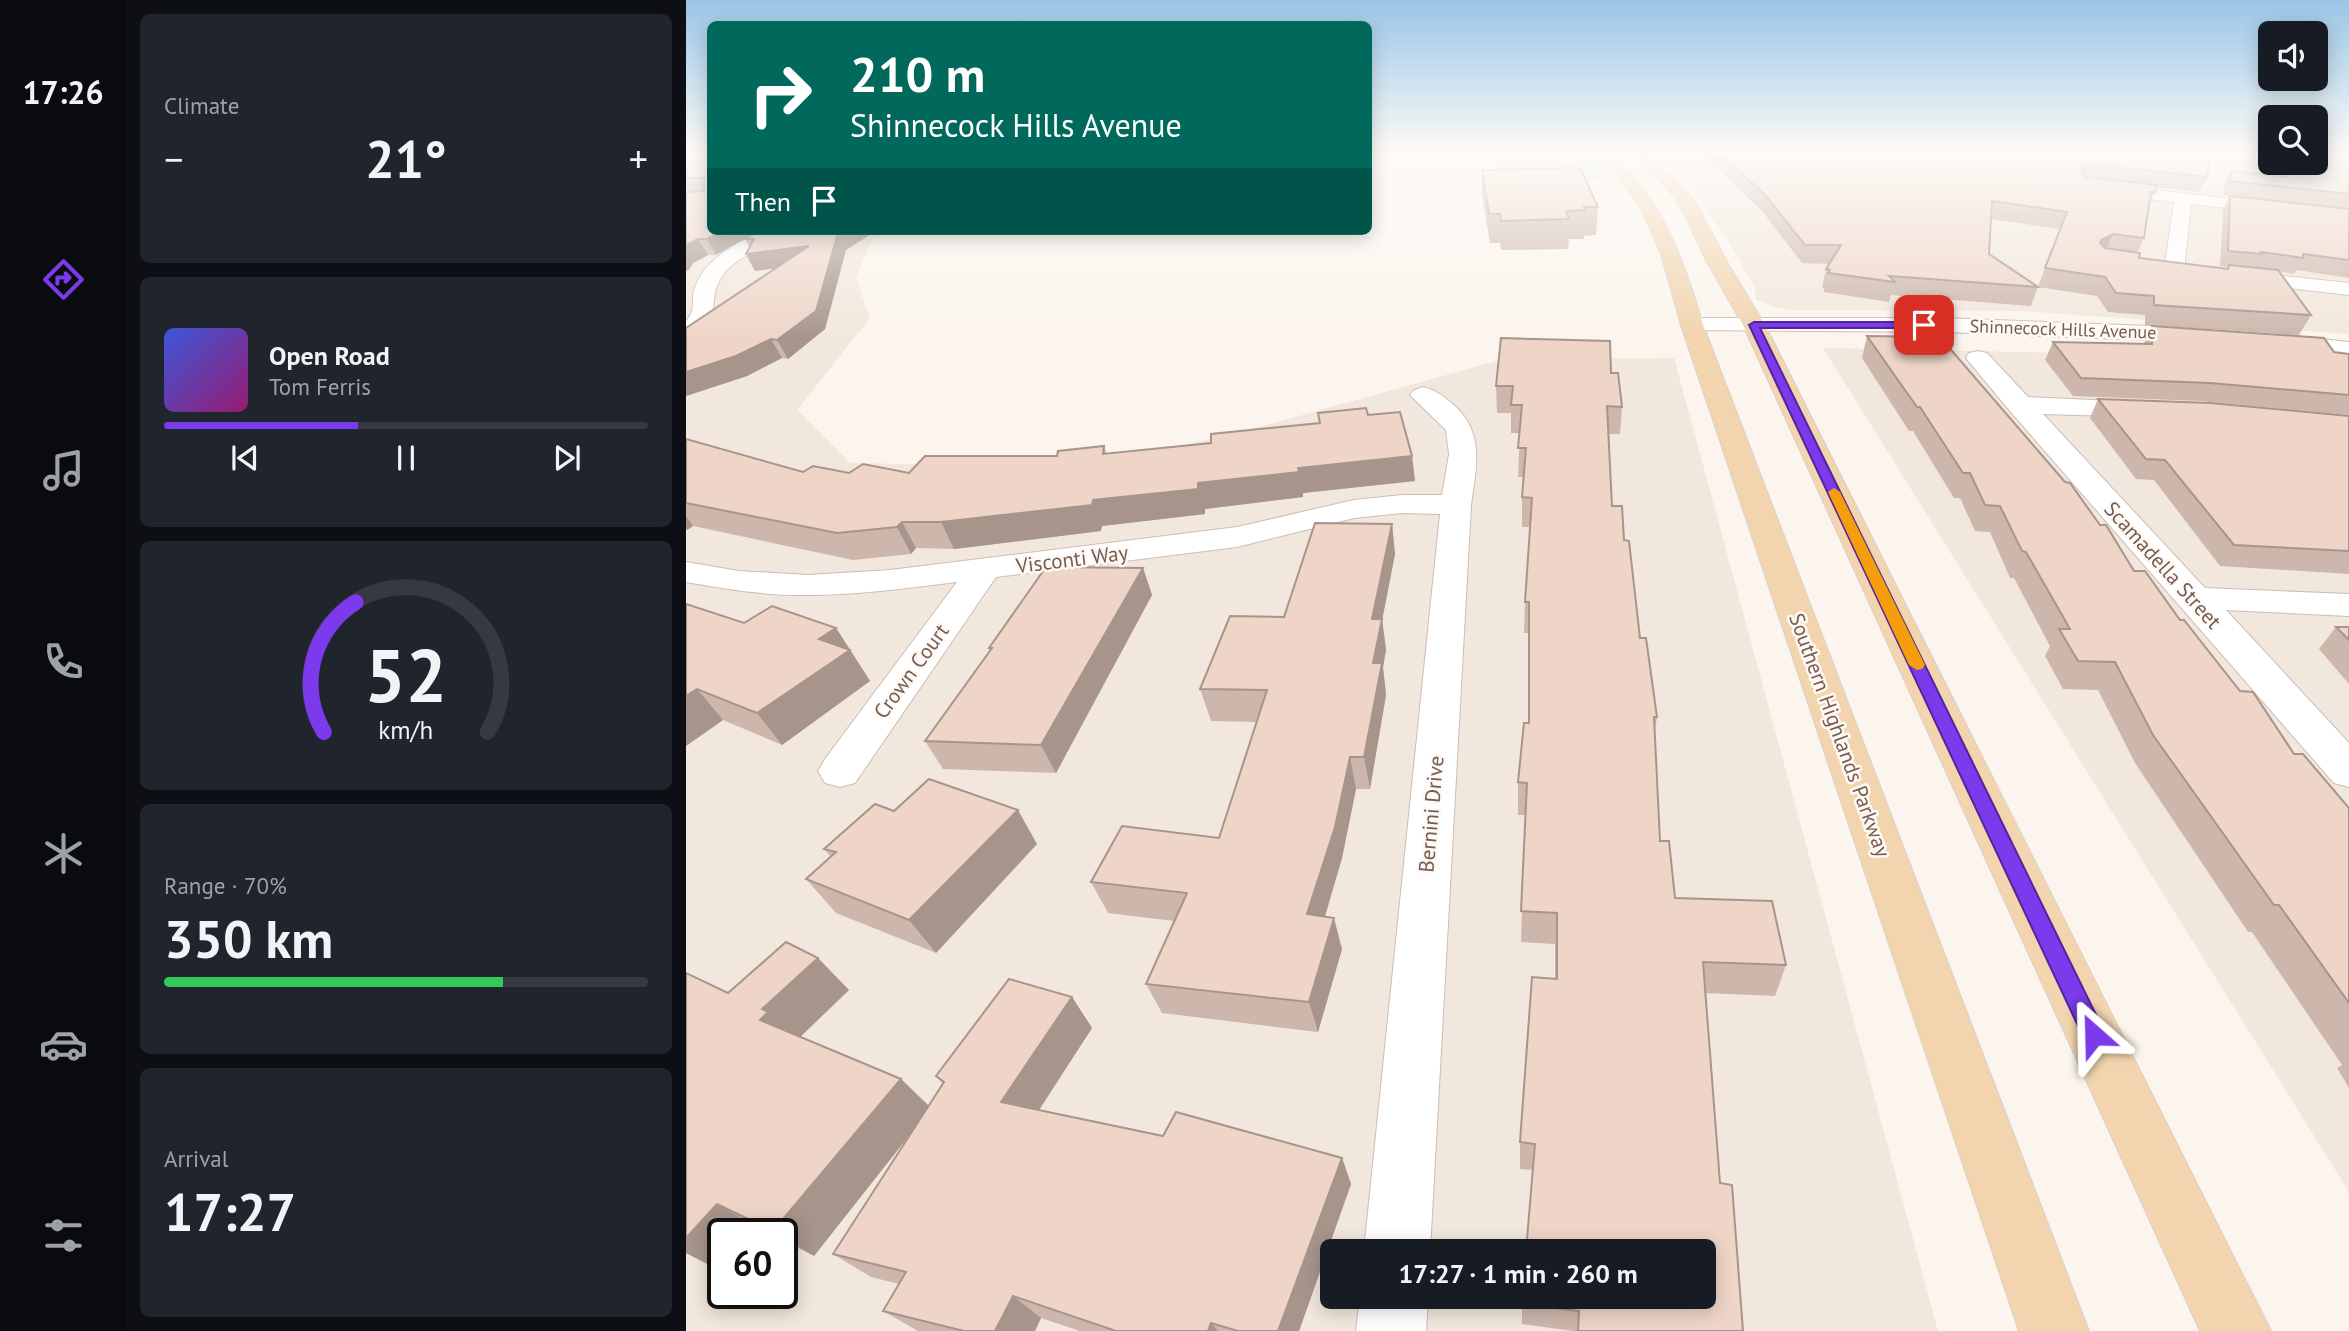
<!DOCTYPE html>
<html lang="en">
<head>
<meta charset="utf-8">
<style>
  body { margin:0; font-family:"PT Sans",sans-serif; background:#20242c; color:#f1f3f6; height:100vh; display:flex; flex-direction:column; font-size:26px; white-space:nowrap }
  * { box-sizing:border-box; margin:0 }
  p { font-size:23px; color:#9ea1a6 }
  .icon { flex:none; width:38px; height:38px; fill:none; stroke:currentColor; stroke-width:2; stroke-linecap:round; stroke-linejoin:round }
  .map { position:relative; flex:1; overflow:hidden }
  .details { display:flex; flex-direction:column; gap:14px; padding:14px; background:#0d0f14; width:560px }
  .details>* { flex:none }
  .guide { position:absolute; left:21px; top:21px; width:665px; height:214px; border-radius:10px; box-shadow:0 4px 18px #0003; background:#00695c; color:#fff; overflow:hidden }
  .tools { position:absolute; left:1572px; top:21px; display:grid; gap:14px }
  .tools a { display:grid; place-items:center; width:70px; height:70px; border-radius:10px; background:#171b24; box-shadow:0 4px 18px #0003; font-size:35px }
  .speed { position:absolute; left:21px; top:1218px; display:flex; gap:14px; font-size:35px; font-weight:700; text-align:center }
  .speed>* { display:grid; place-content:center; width:91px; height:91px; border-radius:50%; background:#171b24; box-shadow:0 4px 18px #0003; line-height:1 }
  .speed .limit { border:4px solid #111; border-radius:10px; background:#fff; color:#111 }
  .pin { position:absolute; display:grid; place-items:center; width:60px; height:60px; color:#fff; margin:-30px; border-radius:14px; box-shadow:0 4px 10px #0006 }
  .me { position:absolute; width:77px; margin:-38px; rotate:335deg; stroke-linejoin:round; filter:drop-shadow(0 0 5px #0008) }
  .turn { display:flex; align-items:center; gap:24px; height:147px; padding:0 28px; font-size:32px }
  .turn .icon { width:91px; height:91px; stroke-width:2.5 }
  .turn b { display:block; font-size:49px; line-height:60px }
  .then { display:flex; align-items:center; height:66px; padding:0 28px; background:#0003; gap:14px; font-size:26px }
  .big { font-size:52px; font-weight:700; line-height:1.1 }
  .details .card { flex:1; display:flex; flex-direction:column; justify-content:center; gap:10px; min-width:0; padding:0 24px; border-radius:10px; background:#20242c }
  .details .dial { align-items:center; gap:0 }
  .dial svg { height:182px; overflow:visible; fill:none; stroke:#363941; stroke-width:7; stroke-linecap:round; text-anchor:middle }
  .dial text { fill:#f1f3f6; stroke:none }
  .song { display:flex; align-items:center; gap:21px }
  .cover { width:84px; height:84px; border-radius:10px; background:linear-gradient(135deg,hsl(230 70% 55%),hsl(320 70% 35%)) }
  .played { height:7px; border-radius:4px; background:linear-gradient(90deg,#7c3aed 40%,#363941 40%) }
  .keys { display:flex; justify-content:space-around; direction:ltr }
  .heat { display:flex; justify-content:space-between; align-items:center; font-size:38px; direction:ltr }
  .charge { height:10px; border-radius:5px; background:linear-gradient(90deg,#34c759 70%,#363941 0) }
  .trip { position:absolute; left:634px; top:1239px; width:396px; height:70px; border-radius:10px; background:#171b24; box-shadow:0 4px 18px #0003; font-weight:700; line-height:70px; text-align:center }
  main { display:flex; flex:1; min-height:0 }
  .tabs { display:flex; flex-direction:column; width:126px; justify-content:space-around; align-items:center; background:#090b0e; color:#9ea1a6 }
  .tabs .icon { width:49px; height:49px }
  .tabs .selected { color:#7c3aed }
  .tabs b { font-size:32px; color:#f1f3f6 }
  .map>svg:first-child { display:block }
  .residential { fill:#f2e7dc; fill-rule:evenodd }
  .green { fill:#d9e8cc }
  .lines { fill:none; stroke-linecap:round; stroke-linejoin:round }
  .minor-casing { stroke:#cdbdb4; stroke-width:2 }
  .major-casing { stroke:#d8d1cf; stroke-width:2 }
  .minor { fill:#fff; fill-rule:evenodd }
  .major { fill:#f2d4ae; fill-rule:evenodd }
  .wall { fill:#cdb7ac }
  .shaded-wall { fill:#a7958c }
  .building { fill:#eed5c8; stroke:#a7958c; stroke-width:2 }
  .route { fill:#7c3aed; stroke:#51269a; stroke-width:2 }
  .slow { fill:#f59e0b }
  .labels { text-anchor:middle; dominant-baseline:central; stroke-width:5; stroke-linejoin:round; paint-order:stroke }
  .far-street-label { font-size:18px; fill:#755c52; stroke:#fef9f4 }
  .street-label { font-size:21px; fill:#755c52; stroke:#fef9f4 }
</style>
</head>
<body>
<main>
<nav class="tabs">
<b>17:26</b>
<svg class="icon selected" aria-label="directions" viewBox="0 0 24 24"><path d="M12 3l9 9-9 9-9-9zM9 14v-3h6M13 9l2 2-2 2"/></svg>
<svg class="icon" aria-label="music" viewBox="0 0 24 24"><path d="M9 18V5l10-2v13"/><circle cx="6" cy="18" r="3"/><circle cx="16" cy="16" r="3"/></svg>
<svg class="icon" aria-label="phone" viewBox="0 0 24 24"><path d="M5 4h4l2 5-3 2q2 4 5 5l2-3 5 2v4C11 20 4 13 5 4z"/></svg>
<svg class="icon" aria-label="climate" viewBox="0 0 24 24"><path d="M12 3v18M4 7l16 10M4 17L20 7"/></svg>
<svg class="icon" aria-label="car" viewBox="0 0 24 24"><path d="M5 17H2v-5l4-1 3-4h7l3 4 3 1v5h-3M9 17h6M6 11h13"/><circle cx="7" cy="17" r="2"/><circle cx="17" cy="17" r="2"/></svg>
<svg class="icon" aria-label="filters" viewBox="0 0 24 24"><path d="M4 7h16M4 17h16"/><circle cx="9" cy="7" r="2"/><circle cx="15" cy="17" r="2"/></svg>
</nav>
<section class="details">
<div class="card"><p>Climate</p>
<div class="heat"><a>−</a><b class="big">21°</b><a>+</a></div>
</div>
<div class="card">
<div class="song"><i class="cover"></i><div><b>Open Road</b><p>Tom Ferris</p></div></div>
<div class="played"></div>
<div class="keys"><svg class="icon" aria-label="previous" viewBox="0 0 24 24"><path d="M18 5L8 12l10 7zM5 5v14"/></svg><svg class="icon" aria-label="pause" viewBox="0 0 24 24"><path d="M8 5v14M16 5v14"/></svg><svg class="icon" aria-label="next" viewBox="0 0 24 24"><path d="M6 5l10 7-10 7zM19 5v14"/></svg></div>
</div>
<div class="card dial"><svg viewBox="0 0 100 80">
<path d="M14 69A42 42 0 1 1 86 69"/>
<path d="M14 69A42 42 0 0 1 28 12" stroke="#7c3aed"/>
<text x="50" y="56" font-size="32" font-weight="700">52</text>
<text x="50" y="72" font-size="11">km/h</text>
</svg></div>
<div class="card"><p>Range · 70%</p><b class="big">350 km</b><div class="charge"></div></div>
<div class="card"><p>Arrival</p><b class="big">17:27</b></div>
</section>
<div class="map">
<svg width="1663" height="1331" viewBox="0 0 1663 1331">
  <rect width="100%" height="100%" fill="#fbf5ed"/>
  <g class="residential">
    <path d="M0,153L24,231H208L186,239L170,278L184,318L111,410L164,463L404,467L555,432L818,359L988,358L1252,1331H0ZM37,1234H96V1293H37ZM646,1251H1017V1297H646Z"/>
    <path d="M970,153H1584V163H1629L1663,153V334L1335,311L1104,310L1089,307L1070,299L1069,288L1043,243L1012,198Z"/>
    <path d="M1137,348L1574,357L1663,370V1192Z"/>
  </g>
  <path class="green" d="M797,153H914L915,181L846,185Z"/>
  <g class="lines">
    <g class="minor-casing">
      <g id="minor">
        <path d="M911,153H991L984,157H918Z"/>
        <path d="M1415,184L1663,212V222L1505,204L1498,270L1495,274H1481L1478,270L1488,202L1409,192L1407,189Z"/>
        <path d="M77,231H101C86,249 51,252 35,278C20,300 39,329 0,339V321C10,311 5,303 8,291C16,260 51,243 77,231Z"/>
        <path d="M1549,271L1663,283V295L1542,281L1539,277L1542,273Z"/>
        <path d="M1006,318H1259L1515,328L1523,330L1526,335L1523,340L1515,342L1259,332L998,330L995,325L998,320Z"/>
        <path d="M1592,334L1663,342V356L1584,346L1580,341L1584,336Z"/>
        <path d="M1292,351L1301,353L1342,397L1471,403L1475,409L1471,415L1462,417L1357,414L1519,588L1663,594V616L1540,610L1663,743V787L1648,783L1324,411L1280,358L1283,353Z"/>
        <path d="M737,387C750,390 760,398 770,407C799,435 790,469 785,505L744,1251H678L754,514L716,513L668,518L551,547L310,577L169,783L154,787L139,783L132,771L139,759L271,582C222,588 172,595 122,595C81,596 40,589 0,582V562L53,571L122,575L204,570L551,527L668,500L716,495H756L763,454L760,430L724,395L728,390Z"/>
        <path d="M674,1297H742L740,1331H670Z"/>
      </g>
    </g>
    <g class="major-casing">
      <g id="major">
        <path d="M911,153H926C976,200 998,260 1017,325L1403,1331H1333L995,325L975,254L956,210L931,174Z"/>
        <path d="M946,153H961L999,189L1013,208L1041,262L1079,325L1585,1331H1514L1057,325L1021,262L995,208L987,195Z"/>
      </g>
    </g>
    <use href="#minor" class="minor"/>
    <use href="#major" class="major"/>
  </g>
  <g class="wall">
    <path d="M0,153H24V231H72L30,255H22L7,263L3,270L0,271Z"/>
    <path d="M1018,153H1524L1521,177L1514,192L1470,187L1463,207L1458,238L1451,253L1453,258L1541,269L1542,267L1534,266L1537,210L1544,196L1638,206L1538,195V184L1545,171L1593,176L1592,163H1629L1663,153V278L1611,270L1608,274L1593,271L1625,315L1613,335L1459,325V315L1422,312L1411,296L1352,287L1374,229L1305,219L1303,254L1352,287L1345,306L1205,295L1203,302L1138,292V288H1136L1140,269L1144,264L1116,263L1076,211L1020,157V154Z"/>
    <path d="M796,170L912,207L910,235L898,236V239H883L882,249L815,250L814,243H804L796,196Z"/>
    <path d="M73,231L160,250L139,329L102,359L96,358L61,376L0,396V328L90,268L69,271L60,254L64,248L59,239Z"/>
    <path d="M1466,326L1663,354V415L1514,401L1387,396L1359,360L1367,342L1458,343Z"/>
    <path d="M1181,336L1414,525L1448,571L1494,620L1608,754L1663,808V1088L1651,1068L1656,1065L1566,932H1562L1449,763L1412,690L1377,689L1359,656L1364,646L1328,578H1324L1304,532L1289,531L1274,498H1268L1227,431H1223L1176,358Z"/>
    <path d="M925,373L936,407L934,434H922L926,506L938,540L954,638L971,717L969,730L974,841L989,898L1100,965L1089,996L1019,993L1034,1183L1057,1331H887L836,1324V1304L847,1170L834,1169V1142L869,979V944L835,942L839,815H832V782L843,723V633H838L839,602L844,527H836V497L838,477H832L834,433H825V413H811L810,386Z"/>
    <path d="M1412,399L1663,416V574L1534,566L1468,480L1450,479L1404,418Z"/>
    <path d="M682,415L726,456L729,481L617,493V497L519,509V514L416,526L415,531L268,549L230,548L225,554L167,560L7,526L1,530L0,529V439L117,472L223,473L371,456L418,446L421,454L525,443Z"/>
    <path d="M706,524L709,554L696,619L700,650L697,667L700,695L684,789H670L656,858L639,917L656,949L632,1032L476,1013L460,984L488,921L422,913L405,882L533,838L571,722L525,721L514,689Z"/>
    <path d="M457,568L466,595L370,773L257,769L239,741L304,650L303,648Z"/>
    <path d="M0,604L58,623L150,628L184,681L96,745L37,720L0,746Z"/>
    <path d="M1650,627H1663V684L1633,649Z"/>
    <path d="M208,811L351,844L250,953L150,913L120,879L145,857L138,849Z"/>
    <path d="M163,990L114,1037L215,1079L243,1106L257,1084L250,1076L386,997L406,1028L353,1110L477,1136L656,1158L665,1184L613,1331H394L355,1318L349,1331H232L197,1311L213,1284L185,1277L147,1254L228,1128L128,1256L96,1240V1234H84L74,1229L70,1234H37V1272L0,1253L42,993Z"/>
  </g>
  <g class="shaded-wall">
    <path d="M1405,164L1399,179L1391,183L1397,167Z"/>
    <path d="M35,231H72L30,255L21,239Z"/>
    <path d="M156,231H190L160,250L139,329L102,359L91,340L152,233Z"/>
    <path d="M1427,234L1419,251L1408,258L1415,240Z"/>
    <path d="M12,239L22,255L7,263L3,270L0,271V245Z"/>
    <path d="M123,246L132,263L69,271L60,254Z"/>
    <path d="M85,339L96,358L61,376L0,396V372Z"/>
    <path d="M726,456L729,481L617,493V497L519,509V514L416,526L415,531L268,549L255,522L612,468Z"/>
    <path d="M0,516L7,526L1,530L0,528Z"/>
    <path d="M216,522L230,548L225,554L211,527Z"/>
    <path d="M706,524L709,554L696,621V619L700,650L697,667L700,695L684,789L678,757L687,663L686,619Z"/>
    <path d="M457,568L466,595L370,773L355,745Z"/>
    <path d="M150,628L184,681L96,745L71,713L133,639Z"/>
    <path d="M11,689L37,720L0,746V696Z"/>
    <path d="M664,757L670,789L656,858L630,946L621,914Z"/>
    <path d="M332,810L351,844L250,953L223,920Z"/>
    <path d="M648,918L656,949L632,1032L623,1002Z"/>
    <path d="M132,958L163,990L112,1039L74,1020L76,1009Z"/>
    <path d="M386,997L406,1028L340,1130L315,1102Z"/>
    <path d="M215,1079L245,1108L128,1256L96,1237V1234H91L87,1231Z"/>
    <path d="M656,1158L665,1184L613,1331H592Z"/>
    <path d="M31,1204L74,1229L70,1234H37V1272L0,1253V1238Z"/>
    <path d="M327,1296L355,1318L349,1331H309Z"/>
    <path d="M525,1323L532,1331H522Z"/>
  </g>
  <g class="building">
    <path d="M0,153H24V231H35L21,239H12L0,245V192L18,191V178H0Z"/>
    <path d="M1033,153H1524L1521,177L1405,164L1397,167L1395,173L1399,177L1471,185L1469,193L1465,192L1458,238L1427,234L1415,240L1414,243L1419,248L1454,253L1453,258L1542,269L1543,265L1592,270L1625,315L1468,305V296L1430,293L1419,277L1359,268L1381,212L1306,201L1303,254L1352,287L1203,276L1209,282L1142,273L1144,270L1140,269L1155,245H1119L1078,194Z"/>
    <path d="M1629,153H1663V194L1544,181L1545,171L1601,177L1600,163H1629Z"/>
    <path d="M894,168L912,207H898L899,210L880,211L883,219L815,221L814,214H803L796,170Z"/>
    <path d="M1544,196L1663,209V260L1617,254V258L1575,252L1577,254L1542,251Z"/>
    <path d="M73,231H156L152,233L130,311L91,340L85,339L50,356L0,372V328L123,246L60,254L68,239H59Z"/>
    <path d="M1466,326L1638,338L1648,352L1663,354V395L1524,383L1395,378L1367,342L1466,344Z"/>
    <path d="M1181,336L1254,337L1379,482L1384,483L1414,525H1420L1448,571H1459L1494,620H1498L1554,691L1567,692L1608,754H1617L1663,808V1003L1593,905H1588L1467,735L1429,662L1392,661L1373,629H1384L1340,552L1336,551L1314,506L1299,505L1284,473H1277L1234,407H1231Z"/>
    <path d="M815,338L924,341L925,373H932L936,407L921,406L926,506H936L938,540L943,541L954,638H960L971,717H968L974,841H983L989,898L1086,901L1100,965L1017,962L1034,1183L1046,1185L1057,1331H892L893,1311L836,1304L837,1297H1017V1251H840L849,1144L834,1142L846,977L871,979V913L835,911L841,783L832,782L838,723H843V602H839L846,498L836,497L840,448H832L836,405H825L827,386H810Z"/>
    <path d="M1412,399L1524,403L1663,416V551L1548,545L1479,460L1460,459Z"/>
    <path d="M680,408L682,415L714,412L726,456L612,468L613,472L512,483V489L407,500L406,505L255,522H216L211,527L151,533L0,503V439L117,472L127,466L163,473L177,464L223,473L239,456H371L372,451L418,446L417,454L525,443V434L634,423L632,413Z"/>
    <path d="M629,523L706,524L686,619H696L687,663H696L678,757H664L649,827L621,914L648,918L623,1002L460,984L501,893L405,882L436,826L533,838L581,690L514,689L544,616L598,617Z"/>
    <path d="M360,567L457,568L355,745L239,741L306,648H303Z"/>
    <path d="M0,604L58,623L86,606L150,628L133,639L164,650L71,713L11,689L0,696Z"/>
    <path d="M1650,627H1663V640Z"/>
    <path d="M243,779L332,810L223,920L120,879L150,852L138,849L189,804L208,811Z"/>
    <path d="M100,942L132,958L76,1009L82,1012L74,1020L215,1079L87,1231L31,1204L0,1238V973L42,993Z"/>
    <path d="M323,979L386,997L315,1102L477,1136L490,1112L656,1158L592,1331H552L525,1323L522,1331H430L327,1296L309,1331H278L197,1311L220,1272L147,1254L258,1082L250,1076Z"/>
  </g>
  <linearGradient id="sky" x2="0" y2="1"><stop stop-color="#99c6e6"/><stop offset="0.45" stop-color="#fdfaf7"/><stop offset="1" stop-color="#fdfaf7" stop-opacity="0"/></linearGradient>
  <rect width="1663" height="339" fill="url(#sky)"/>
  <path class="route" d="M1068,322H1238L1242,325L1238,328H1074L1416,1027L1420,1035L1416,1043L1408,1046L1400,1043L1063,325Z"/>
  <path class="slow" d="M1148,488L1154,492L1239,665L1236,669L1231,670L1223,665L1142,492Z"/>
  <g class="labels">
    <g class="far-street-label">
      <text transform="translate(1377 329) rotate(2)">Shinnecock Hills Avenue</text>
    </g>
    <g class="street-label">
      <text transform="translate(386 559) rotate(-7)">Visconti Way</text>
      <text transform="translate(1477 565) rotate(48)">Scamadella Street</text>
      <text transform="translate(225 671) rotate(-54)">Crown Court</text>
      <text transform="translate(1154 735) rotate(70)">Southern Highlands Parkway</text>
      <text transform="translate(745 814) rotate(-85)">Bernini Drive</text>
    </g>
  </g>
</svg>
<div class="tools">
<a><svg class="icon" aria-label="sound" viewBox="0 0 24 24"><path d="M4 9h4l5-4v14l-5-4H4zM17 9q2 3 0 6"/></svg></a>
<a><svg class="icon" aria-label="search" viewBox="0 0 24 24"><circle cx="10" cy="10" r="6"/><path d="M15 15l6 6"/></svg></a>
</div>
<div class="speed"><div class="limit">60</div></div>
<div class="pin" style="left:1238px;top:325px;background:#d93025"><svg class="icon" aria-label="arrive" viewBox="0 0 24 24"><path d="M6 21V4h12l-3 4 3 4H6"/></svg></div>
<svg class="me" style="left:1408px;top:1035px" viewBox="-20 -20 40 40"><path d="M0-17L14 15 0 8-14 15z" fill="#7c3aed" stroke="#fff" stroke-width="4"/></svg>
<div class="trip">17:27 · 1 min · 260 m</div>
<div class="guide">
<div class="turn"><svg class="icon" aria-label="right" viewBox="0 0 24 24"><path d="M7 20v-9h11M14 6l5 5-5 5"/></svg><div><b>210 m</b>Shinnecock Hills Avenue</div></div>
<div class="then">Then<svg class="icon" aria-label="arrive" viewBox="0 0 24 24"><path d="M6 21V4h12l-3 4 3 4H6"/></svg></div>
</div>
</div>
</main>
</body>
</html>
